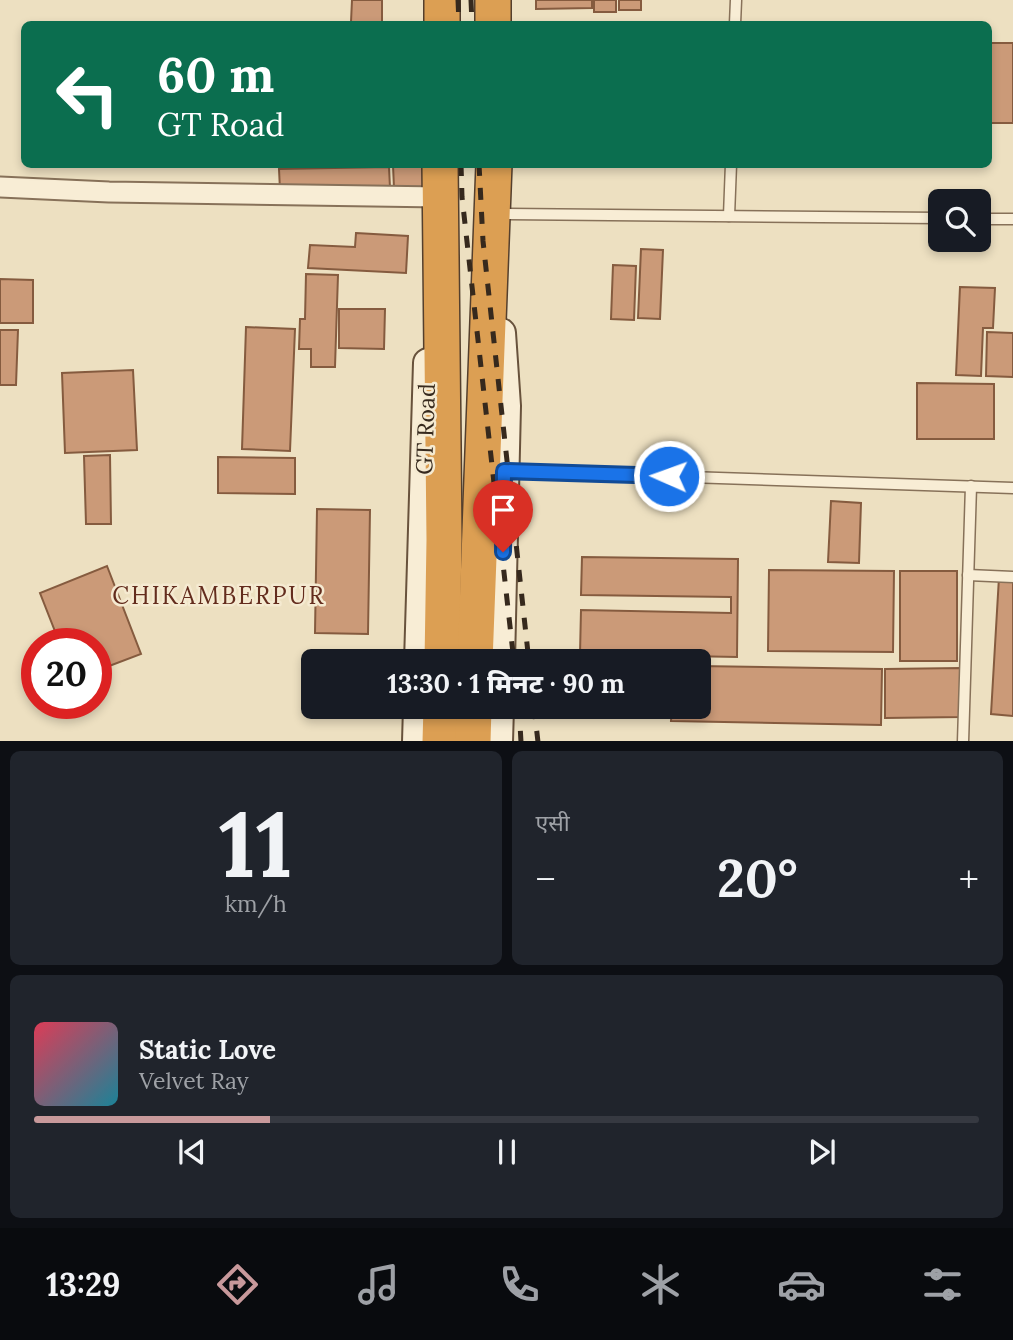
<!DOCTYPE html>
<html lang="hi">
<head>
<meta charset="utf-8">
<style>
  body { margin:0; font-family:Lora,"Noto Sans Devanagari",serif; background:#20242c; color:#f1f3f6; height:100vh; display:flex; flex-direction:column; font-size:26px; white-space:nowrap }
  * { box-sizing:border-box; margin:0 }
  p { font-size:23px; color:#9ea1a6 }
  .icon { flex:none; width:38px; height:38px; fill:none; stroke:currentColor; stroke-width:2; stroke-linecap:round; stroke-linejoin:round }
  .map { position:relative; height:741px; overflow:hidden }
  .sheet { display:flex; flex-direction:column; gap:10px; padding:10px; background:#0d0f14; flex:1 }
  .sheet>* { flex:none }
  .banner { position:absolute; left:21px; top:21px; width:971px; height:147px; border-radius:10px; box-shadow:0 4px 10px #0003; background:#0b6e4f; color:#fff; overflow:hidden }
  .controls { position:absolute; left:928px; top:189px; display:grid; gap:14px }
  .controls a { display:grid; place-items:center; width:63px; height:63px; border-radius:10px; background:#171b24; box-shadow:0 4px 10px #0003; font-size:35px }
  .speed { position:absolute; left:21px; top:628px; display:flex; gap:14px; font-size:35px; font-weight:700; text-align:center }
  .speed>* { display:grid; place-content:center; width:91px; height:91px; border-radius:50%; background:#171b24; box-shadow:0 4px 10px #0003; line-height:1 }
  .speed .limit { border:10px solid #d22; background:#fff; color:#111 }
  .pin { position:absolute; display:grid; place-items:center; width:60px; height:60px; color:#fff; margin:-72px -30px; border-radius:50% 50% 50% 0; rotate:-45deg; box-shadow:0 0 7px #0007 }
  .pin .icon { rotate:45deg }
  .me { position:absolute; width:77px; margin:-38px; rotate:272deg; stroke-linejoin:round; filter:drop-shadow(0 0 5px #0008) }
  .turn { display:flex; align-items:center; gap:24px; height:147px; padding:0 21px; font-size:32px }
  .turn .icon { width:91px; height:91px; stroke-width:2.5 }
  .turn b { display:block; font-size:49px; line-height:60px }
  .big { font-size:52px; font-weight:800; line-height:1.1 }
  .sheet .widget { flex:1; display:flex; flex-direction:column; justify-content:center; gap:10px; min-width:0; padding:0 24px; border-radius:10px; background:#20242c }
  .sheet .dial { align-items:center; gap:0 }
  .dial b { font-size:91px; line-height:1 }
  .song { display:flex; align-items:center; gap:21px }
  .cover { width:84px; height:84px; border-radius:10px; background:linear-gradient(135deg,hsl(350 70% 55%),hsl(190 70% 35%)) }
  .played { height:7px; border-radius:4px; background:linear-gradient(90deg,#c8999b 25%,#363941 25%) }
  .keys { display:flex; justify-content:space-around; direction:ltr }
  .heat { display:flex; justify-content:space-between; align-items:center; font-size:38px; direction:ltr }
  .sheet .tiles { flex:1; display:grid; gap:10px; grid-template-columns:1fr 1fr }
  .widget:last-child { grid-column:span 2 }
  .trip { position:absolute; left:301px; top:649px; width:410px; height:70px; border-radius:10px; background:#171b24; box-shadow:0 4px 10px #0003; font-weight:800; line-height:70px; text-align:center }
  .tab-bar { display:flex; height:112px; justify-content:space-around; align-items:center; background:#090b0e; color:#9ea1a6 }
  .tab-bar .icon { width:49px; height:49px }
  .tab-bar .current { color:#c8999b }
  .tab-bar b { font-size:32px; color:#f1f3f6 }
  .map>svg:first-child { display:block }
  .building { fill:#cb9a78; stroke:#855b3f; stroke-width:2 }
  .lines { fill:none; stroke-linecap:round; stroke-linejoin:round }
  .lane-casing { stroke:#877159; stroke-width:13 }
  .street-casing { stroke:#877159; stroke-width:23 }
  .secondary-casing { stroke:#68523c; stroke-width:32 }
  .highway-casing { stroke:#543f2d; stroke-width:38 }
  .lane { stroke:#f8edd5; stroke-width:10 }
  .street { stroke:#f8edd5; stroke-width:19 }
  .secondary { stroke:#f8edd5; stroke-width:28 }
  .highway { stroke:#dc9f53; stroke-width:35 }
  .rail { stroke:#36291d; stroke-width:5; stroke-dasharray:12 12; stroke-linecap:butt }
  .route-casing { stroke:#114b97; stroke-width:18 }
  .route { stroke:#1a73e8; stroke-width:12 }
  .labels { text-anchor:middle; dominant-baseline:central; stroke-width:5; stroke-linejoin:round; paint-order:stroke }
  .street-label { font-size:23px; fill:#36291d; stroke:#f5ead1 }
  .neighbourhood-label { font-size:24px; letter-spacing:2px; fill:#632c1d; stroke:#f5ead1 }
</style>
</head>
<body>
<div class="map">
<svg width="1013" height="742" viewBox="0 0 1013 742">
  <rect width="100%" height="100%" fill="#ede0c1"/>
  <g class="building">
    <path d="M352,0H382V23L351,22Z"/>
    <path d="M536,0H592V8L536,9Z"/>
    <rect x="594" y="0" width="22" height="12"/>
    <rect x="619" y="0" width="22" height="10"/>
    <rect x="989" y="43" width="24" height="80"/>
    <path d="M429,164L430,187L394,188L393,165Z"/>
    <path d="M389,167L390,188L280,190L279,169Z"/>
    <path d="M356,233L408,236L406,273L308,268L310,245L355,247Z"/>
    <path d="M641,249L663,250L660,319L638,318Z"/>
    <path d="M613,265L636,266L634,320L611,319Z"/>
    <path d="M306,274L338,275L335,367H311V349H299L300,319H305Z"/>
    <path d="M0,279L33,280V323H0Z"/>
    <path d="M960,287L995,288L993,328H983L981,376L956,375Z"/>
    <path d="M339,309H385L384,349L339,348Z"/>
    <path d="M246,327L295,329L290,451L242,449Z"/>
    <path d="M0,330H18L16,385H0Z"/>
    <path d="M987,332L1013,333V377L986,376Z"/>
    <path d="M133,370L137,450L65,453L62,373Z"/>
    <path d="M917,383L994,384V439H917Z"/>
    <path d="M110,455L111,524H86L84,456Z"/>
    <path d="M218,457L295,458V494L218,493Z"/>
    <path d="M831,501L861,503L859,563L828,562Z"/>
    <path d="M317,509L370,510L368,634L315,633Z"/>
    <path d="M582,557L738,559L737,657L580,654L581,610L731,613V597L581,595Z"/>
    <path d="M107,566L141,654L96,671V644H60L40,593Z"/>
    <path d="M769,570L894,571L893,652L768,651Z"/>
    <rect x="900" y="571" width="57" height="90"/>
    <path d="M999,577L1013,578V716L991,714Z"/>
    <path d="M698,666L882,669L881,725L671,721L672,707H698Z"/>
    <path d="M961,668L962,717L885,718V669Z"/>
  </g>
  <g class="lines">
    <g class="lane-casing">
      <g id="lane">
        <path d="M735,24L736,0"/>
        <path d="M499,214L940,218"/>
        <path d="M729,216L731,164"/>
        <path d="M978,219H1013"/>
        <path d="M508,471L1013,488"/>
        <path d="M968,575L1013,577"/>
        <path d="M963,742L971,486"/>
      </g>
    </g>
    <g class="street-casing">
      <path id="street" d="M0,187L109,192L440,197"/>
    </g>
    <g class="secondary-casing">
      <g id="secondary">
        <path d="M419,662L428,363"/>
        <path d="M500,662L506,406L501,333"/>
        <path d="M417,742L418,707"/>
        <path d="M498,742L499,707"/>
      </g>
    </g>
    <g class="highway-casing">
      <g id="highway">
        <path d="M493,0V24"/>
        <path d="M442,24V0"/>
        <path d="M440,164L444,540L442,662"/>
        <path d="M475,662L494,164"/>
        <path d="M440,742L441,707"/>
        <path d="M473,742L474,707"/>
      </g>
    </g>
    <use href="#lane" class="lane"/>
    <use href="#street" class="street"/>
    <use href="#secondary" class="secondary"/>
    <use href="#highway" class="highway"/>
    <g class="rail">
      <path d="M458,0L459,24"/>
      <path d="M471,0L472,24"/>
      <path d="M461,164L462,197L514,662"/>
      <path d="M479,164L483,241L529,662"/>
      <path d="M519,707L521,742"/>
      <path d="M534,707L538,742"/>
    </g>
  </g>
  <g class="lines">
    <g class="route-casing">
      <path id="route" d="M503,552L504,471L669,476"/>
    </g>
    <use href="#route" class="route"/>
  </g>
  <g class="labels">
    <g class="street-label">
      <text transform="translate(425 429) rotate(-88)">GT Road</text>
    </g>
    <g class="neighbourhood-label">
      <text x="219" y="595">CHIKAMBERPUR</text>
    </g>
  </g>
</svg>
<div class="controls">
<a><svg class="icon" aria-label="search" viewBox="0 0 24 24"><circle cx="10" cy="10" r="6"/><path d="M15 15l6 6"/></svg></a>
</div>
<div class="speed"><div class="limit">20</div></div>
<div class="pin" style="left:503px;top:552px;background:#d93025"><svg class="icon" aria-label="arrive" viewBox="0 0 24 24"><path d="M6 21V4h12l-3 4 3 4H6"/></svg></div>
<svg class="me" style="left:669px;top:476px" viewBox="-20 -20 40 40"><circle r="17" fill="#1a73e8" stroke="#fff" stroke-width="3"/><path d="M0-11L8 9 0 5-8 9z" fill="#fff"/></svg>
<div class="trip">13:30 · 1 मिनट · 90 m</div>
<div class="banner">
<div class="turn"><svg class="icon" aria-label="left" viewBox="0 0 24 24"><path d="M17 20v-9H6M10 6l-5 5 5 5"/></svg><div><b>60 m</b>GT Road</div></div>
</div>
</div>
<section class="sheet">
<div class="tiles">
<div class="widget dial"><b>11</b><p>km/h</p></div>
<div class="widget"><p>एसी</p>
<div class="heat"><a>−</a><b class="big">20°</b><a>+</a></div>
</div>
<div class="widget">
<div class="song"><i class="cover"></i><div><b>Static Love</b><p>Velvet Ray</p></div></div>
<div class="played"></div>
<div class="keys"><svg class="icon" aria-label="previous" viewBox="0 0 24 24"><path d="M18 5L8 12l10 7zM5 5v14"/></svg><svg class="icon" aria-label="pause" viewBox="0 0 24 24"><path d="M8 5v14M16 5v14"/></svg><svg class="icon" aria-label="next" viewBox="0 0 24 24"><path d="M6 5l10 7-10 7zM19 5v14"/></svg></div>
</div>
</div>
</section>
<nav class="tab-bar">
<b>13:29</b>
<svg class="icon current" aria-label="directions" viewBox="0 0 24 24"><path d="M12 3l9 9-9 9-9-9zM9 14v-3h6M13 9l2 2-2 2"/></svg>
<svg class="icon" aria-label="music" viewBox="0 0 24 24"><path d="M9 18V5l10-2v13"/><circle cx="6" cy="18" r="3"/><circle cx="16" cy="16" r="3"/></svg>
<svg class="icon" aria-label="phone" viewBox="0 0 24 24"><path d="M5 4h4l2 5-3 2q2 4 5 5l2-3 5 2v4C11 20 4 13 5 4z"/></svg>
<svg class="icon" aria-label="climate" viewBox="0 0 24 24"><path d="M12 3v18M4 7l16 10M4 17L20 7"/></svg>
<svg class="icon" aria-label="car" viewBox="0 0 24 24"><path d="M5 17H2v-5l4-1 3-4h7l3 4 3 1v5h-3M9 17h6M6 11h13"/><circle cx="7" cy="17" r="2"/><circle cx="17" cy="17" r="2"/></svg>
<svg class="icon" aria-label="filters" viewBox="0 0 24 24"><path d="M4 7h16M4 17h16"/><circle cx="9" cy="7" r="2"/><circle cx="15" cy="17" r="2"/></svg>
</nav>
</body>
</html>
